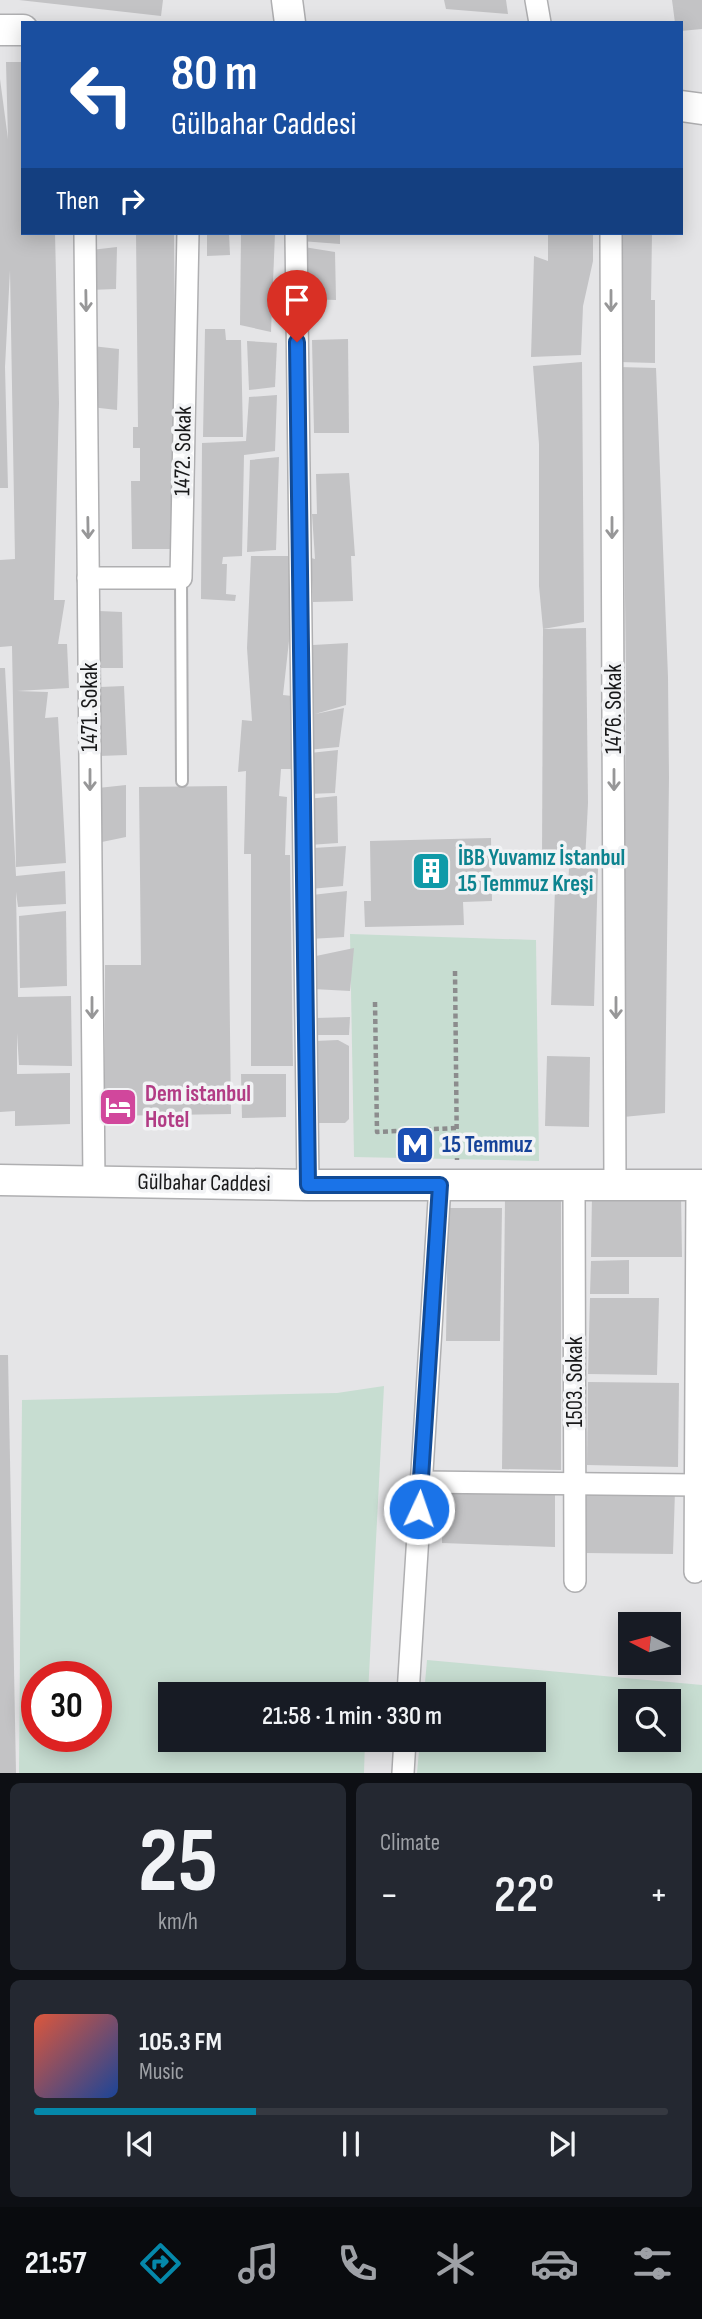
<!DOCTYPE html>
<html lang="en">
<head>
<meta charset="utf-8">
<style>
  body { margin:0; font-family:"Sofia Sans Condensed",sans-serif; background:#242831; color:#f1f3f6; height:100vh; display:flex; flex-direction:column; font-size:26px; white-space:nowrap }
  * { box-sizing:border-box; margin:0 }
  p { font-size:23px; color:#9ea1a6 }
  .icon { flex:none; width:38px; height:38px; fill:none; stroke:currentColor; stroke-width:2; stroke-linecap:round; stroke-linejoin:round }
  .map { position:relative; height:1773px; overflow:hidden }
  .drawer { display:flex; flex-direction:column; gap:10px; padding:10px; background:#0d0f14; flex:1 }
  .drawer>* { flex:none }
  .top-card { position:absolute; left:21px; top:21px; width:662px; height:214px; border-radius:0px; box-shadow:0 4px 18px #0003; background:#1a4fa0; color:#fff; overflow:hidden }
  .needle { width:46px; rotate:276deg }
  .controls { position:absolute; left:618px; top:1612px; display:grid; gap:14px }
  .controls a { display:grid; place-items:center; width:63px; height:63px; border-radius:0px; background:#171b24; box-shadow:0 4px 18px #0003; font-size:35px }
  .speed { position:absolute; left:21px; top:1661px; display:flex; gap:14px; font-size:35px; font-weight:700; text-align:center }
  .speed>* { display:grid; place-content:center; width:91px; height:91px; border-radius:50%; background:#171b24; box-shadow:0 4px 18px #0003; line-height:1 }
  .speed .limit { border:10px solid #d22; background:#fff; color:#111 }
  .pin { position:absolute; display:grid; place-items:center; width:60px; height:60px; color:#fff; margin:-72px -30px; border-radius:50% 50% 50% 0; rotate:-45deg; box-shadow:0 0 7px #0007 }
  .pin .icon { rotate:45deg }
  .me { position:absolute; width:77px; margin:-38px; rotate:3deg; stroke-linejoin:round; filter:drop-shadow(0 0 5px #0008) }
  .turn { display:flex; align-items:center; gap:24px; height:147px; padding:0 35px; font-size:32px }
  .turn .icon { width:91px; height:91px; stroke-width:2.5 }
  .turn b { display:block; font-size:49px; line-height:60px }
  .then { display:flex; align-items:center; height:66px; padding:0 35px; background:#0003; gap:14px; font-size:26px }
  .big { font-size:52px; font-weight:600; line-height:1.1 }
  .drawer .widget { flex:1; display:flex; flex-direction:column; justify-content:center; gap:10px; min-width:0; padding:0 24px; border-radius:10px; background:#242831 }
  .drawer .dial { align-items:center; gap:0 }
  .dial b { font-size:91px; line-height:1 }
  .song { display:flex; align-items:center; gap:21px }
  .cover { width:84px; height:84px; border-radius:10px; background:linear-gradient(135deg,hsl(10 70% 55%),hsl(220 70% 35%)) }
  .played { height:7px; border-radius:4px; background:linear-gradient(90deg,#0588aa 35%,#363941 35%) }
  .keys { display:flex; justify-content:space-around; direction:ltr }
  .heat { display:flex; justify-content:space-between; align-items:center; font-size:38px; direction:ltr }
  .drawer .tiles { flex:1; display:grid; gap:10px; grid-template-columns:1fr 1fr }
  .widget:last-child { grid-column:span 2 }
  .trip { position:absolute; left:158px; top:1682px; width:388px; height:70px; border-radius:0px; background:#171b24; box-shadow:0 4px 18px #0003; font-weight:600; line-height:70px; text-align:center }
  .tabs { display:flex; height:112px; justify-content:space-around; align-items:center; background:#090b0e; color:#9ea1a6 }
  .tabs .icon { width:49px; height:49px }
  .tabs .on { color:#0588aa }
  .tabs b { font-size:32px; color:#f1f3f6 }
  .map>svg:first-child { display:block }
  .green { fill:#c7ddd1; fill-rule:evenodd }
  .building { fill:#c3c3c5 }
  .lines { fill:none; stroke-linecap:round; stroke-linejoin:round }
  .lane-casing { stroke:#afafb1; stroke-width:14 }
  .street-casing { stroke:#afafb1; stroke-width:24 }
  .secondary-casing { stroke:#afafb1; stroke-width:33 }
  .path { stroke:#8c8c8d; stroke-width:4.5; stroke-dasharray:5 3.5; stroke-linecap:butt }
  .lane { stroke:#fff; stroke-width:10 }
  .street { stroke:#fff; stroke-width:21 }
  .secondary { stroke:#fff; stroke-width:30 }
  .oneway { stroke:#979798 }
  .route-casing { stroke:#114b97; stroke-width:18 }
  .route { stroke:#1a73e8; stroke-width:12 }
  .labels { text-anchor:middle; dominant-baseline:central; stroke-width:7; stroke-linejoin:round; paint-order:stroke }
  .street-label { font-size:23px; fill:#181819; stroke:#f2f3f5 }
  .culture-label { font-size:23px; font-weight:bold; fill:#0d838f; stroke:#f2f3f5; text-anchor:start }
  .hotel-label { font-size:23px; font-weight:bold; fill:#b23c85; stroke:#f2f3f5; text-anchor:start }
  .transit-label { font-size:23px; font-weight:bold; fill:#164399; stroke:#f2f3f5; text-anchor:start }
</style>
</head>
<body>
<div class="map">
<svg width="702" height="1773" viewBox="0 0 702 1773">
  <rect width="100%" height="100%" fill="#e5e5e7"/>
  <g class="green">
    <path d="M350,934L536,940L539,1161L354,1157Z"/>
    <path d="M384,1386L368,1694H170V1740H365L364,1773H19L22,1400L337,1393ZM96,1676V1736H37V1676Z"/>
    <path d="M427,1660L702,1685V1773H417L420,1740H534V1694H424ZM630,1701H668V1740H630Z"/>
  </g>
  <g class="building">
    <path d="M19,0H163L161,16Z"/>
    <path d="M444,0H506L508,14L446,9Z"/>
    <path d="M672,0H702V29L681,31V23H675Z"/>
    <path d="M6,62H23V233H55L59,403L54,600H65L58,644H67L69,688L17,691L48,692L45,718L58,717L66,863L16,867L12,646L0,647V560L15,559L10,270L5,367L8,488H0V79L8,139Z"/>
    <path d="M136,233H174L177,549H132L131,481H140V448H133V427H138Z"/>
    <path d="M207,233H229L230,255L207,256Z"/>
    <path d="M241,233H275L271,332L240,325Z"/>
    <path d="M302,233H340V244L301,241Z"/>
    <path d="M548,233H593V261L583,306L581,355L531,357L534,256L548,261Z"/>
    <path d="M621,233H652L651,300H655V363L619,362Z"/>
    <path d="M117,247L116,289L89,290L91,250Z"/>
    <path d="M304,247L335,252L336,300L304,299Z"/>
    <path d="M205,329H225L226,340H241L243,437H203Z"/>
    <path d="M348,339L349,433H314L312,340Z"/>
    <path d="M247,341L277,343L275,387L249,390Z"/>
    <path d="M92,346L119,349L117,410L91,407Z"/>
    <path d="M582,362L584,622L543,629L539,586V444L533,366Z"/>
    <path d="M619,367L656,368L668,677L669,777L665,1113L623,1117L626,677L623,436Z"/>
    <path d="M277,395L275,451L244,455L242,556L223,557L222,564H227L226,594L236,595L235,601L201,599L202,443L246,441L249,397Z"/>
    <path d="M279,457L276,550L247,552L250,460Z"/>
    <path d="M349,473L355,556H351L353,601L313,602L311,558L315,559L312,514H317L316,474Z"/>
    <path d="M251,556H289L293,605L283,695L292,696L291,769H281L279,796L287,797L285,855H290L293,1066H251V854H244L246,771L238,772L242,720L252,721L247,648Z"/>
    <path d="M99,611L122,612L123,668H100Z"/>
    <path d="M586,628L588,803L585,861H542L543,629Z"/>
    <path d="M348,643L346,705L315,714L344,708L339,747L307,750L313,645Z"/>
    <path d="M0,668H5L16,876L65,871L66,904L18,907L16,892L18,997L71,996L72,1066L19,1065L17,1033V1074L70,1073V1124L15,1126V1111L0,1112Z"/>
    <path d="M124,686L127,755L99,756L100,687Z"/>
    <path d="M338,750L335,793L307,794L310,753Z"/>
    <path d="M126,785V837L97,843L98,788Z"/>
    <path d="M227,786L231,1114L105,1116V965H141L139,787Z"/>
    <path d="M337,796L338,843L309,845L307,799Z"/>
    <path d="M491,838L492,901L463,902L464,925L365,927L364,901H371L370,841Z"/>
    <path d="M346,846L343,886L310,889L313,848Z"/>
    <path d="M569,868H598L594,1006L551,1005L555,889H568Z"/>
    <path d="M347,891L344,937L310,939L312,895Z"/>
    <path d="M66,911L67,986L20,988L19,916Z"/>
    <path d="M354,948L350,991L313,989L316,956Z"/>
    <path d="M350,1017L349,1035H315L316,1018Z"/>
    <path d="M338,1040L349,1046V1119L345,1123H316L315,1041Z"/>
    <path d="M547,1056L590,1057L589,1127L545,1126Z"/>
    <path d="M241,1074H286V1117L242,1118Z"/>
    <path d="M592,1194L681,1195L682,1257H591Z"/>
    <path d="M561,1195V1470L502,1469L505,1198Z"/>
    <path d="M448,1208H502L500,1341H446Z"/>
    <path d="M629,1260V1294H590L591,1261Z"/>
    <path d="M590,1298H659L657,1375L588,1374Z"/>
    <path d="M0,1355H8L16,1773H0Z"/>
    <path d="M588,1382L679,1383L678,1467L587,1465Z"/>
    <path d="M443,1487L555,1489V1547L442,1543Z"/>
    <path d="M585,1490L675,1491L673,1554L585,1553Z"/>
  </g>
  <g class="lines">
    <g class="lane-casing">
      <path id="lane" d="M181,578L182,781"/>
    </g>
    <g class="street-casing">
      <g id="street">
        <path d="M536,0L540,23"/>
        <path d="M85,233L94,1182"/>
        <path d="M296,233L308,1185"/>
        <path d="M611,233L615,1184"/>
        <path d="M88,578H181L188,233"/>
        <path d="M574,1184L575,1581"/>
        <path d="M421,1482L696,1485"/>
        <path d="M695,1572L697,1185"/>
        <path d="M408,1694L440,1185"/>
        <path d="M403,1773L405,1740"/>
      </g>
    </g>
    <g class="secondary-casing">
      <g id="secondary">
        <path d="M287,0L290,23"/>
        <path d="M0,30H23"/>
        <path d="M681,106L702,109"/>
        <path d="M0,1180L308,1185H702"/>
      </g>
    </g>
    <g class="path">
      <path d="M455,971L457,1160"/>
      <path d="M375,1002L377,1132L456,1128"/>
    </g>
    <use href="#lane" class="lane"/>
    <use href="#street" class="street"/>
    <use href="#secondary" class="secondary"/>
  </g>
  <defs><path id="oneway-shaft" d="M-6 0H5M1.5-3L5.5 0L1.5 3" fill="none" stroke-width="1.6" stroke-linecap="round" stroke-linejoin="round" transform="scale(1.75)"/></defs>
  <g class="oneway">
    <use href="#oneway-shaft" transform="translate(86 301) rotate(89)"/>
    <use href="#oneway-shaft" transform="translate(611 301) rotate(90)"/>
    <use href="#oneway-shaft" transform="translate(88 528) rotate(89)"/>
    <use href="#oneway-shaft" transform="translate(612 528) rotate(90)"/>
    <use href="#oneway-shaft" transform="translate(90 780) rotate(90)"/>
    <use href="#oneway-shaft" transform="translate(614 780) rotate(90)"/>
    <use href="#oneway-shaft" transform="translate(92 1008) rotate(90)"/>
    <use href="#oneway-shaft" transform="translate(616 1008) rotate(90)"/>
  </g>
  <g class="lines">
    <g class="route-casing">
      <path id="route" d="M297,342L308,1185H440L419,1509"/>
    </g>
    <use href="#route" class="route"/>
  </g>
  <defs>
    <g id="building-square" transform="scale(2.0125)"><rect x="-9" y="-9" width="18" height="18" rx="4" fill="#0f9aa8" stroke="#f2f3f5"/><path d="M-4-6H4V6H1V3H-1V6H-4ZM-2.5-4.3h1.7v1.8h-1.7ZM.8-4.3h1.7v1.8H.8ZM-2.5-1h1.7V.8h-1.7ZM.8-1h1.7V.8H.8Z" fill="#fff"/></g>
    <g id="hotel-square" transform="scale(2.0125)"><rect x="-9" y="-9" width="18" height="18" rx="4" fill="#d1479c" stroke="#f2f3f5"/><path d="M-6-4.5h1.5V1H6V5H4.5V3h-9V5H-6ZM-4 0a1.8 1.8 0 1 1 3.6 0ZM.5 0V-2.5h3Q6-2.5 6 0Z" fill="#fff"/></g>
    <g id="metro-square" transform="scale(2.0125)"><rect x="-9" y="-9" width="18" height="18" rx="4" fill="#1a4fb4" stroke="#f2f3f5"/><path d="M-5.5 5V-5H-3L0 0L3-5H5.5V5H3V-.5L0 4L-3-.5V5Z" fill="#fff"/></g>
  </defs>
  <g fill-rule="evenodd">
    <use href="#building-square" x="431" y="871"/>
    <use href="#hotel-square" x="118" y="1107"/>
    <use href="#metro-square" x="415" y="1145"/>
  </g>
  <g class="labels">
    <g class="street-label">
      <text transform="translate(183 451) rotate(-89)">1472. Sokak</text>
      <text transform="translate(90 707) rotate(-90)">1471. Sokak</text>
      <text transform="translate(614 709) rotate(-90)">1476. Sokak</text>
      <text transform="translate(204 1183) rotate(1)">Gülbahar Caddesi</text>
      <text transform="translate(575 1382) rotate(-90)">1503. Sokak</text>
    </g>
    <g class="culture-label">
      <text x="458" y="858">İBB Yuvamız İstanbul<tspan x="458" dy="26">15 Temmuz Kreşi</tspan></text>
    </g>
    <g class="hotel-label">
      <text x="145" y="1094">Dem istanbul<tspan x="145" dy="26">Hotel</tspan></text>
    </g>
    <g class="transit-label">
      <text x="442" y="1145">15 Temmuz</text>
    </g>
  </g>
</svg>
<div class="controls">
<a><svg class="needle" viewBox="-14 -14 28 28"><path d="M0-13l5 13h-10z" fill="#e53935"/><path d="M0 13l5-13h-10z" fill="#9ea1a6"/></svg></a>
<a><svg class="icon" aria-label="search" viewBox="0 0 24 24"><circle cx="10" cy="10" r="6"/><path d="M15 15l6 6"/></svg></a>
</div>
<div class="speed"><div class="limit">30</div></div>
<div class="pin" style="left:297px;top:342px;background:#d93025"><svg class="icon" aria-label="arrive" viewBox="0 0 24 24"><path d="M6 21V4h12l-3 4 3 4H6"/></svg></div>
<svg class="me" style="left:419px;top:1509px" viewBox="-20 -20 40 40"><circle r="17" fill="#1a73e8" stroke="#fff" stroke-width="3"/><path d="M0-11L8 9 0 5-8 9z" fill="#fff"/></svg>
<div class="trip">21:58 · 1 min · 330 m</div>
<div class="top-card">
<div class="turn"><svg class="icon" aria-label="left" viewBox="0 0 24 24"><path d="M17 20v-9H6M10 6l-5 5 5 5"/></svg><div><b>80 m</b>Gülbahar Caddesi</div></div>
<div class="then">Then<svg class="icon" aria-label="right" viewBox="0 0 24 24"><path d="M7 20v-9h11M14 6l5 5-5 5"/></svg></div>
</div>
</div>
<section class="drawer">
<div class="tiles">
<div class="widget dial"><b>25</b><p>km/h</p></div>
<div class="widget"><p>Climate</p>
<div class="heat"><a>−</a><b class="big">22°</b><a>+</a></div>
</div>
<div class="widget">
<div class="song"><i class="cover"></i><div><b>105.3 FM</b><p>Music</p></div></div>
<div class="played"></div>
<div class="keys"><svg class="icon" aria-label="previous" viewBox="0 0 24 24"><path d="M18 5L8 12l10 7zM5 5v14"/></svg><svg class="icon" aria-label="pause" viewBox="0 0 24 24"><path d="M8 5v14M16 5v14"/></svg><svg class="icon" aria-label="next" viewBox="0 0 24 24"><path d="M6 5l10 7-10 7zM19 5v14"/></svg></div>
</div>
</div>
</section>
<nav class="tabs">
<b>21:57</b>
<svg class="icon on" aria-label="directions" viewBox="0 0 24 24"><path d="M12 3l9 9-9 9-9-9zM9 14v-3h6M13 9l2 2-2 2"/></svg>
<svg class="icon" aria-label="music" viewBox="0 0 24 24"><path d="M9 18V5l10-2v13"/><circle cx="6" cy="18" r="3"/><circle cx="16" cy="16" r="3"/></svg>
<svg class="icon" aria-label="phone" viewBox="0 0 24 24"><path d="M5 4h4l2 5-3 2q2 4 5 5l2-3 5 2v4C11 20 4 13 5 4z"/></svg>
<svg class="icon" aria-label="climate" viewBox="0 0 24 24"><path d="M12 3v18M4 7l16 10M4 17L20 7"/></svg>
<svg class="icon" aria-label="car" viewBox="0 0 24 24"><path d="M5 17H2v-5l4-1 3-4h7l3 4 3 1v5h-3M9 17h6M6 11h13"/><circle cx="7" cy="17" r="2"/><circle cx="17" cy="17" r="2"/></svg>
<svg class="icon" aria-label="filters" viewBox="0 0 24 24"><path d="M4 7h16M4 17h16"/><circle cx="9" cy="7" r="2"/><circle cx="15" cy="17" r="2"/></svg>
</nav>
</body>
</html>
